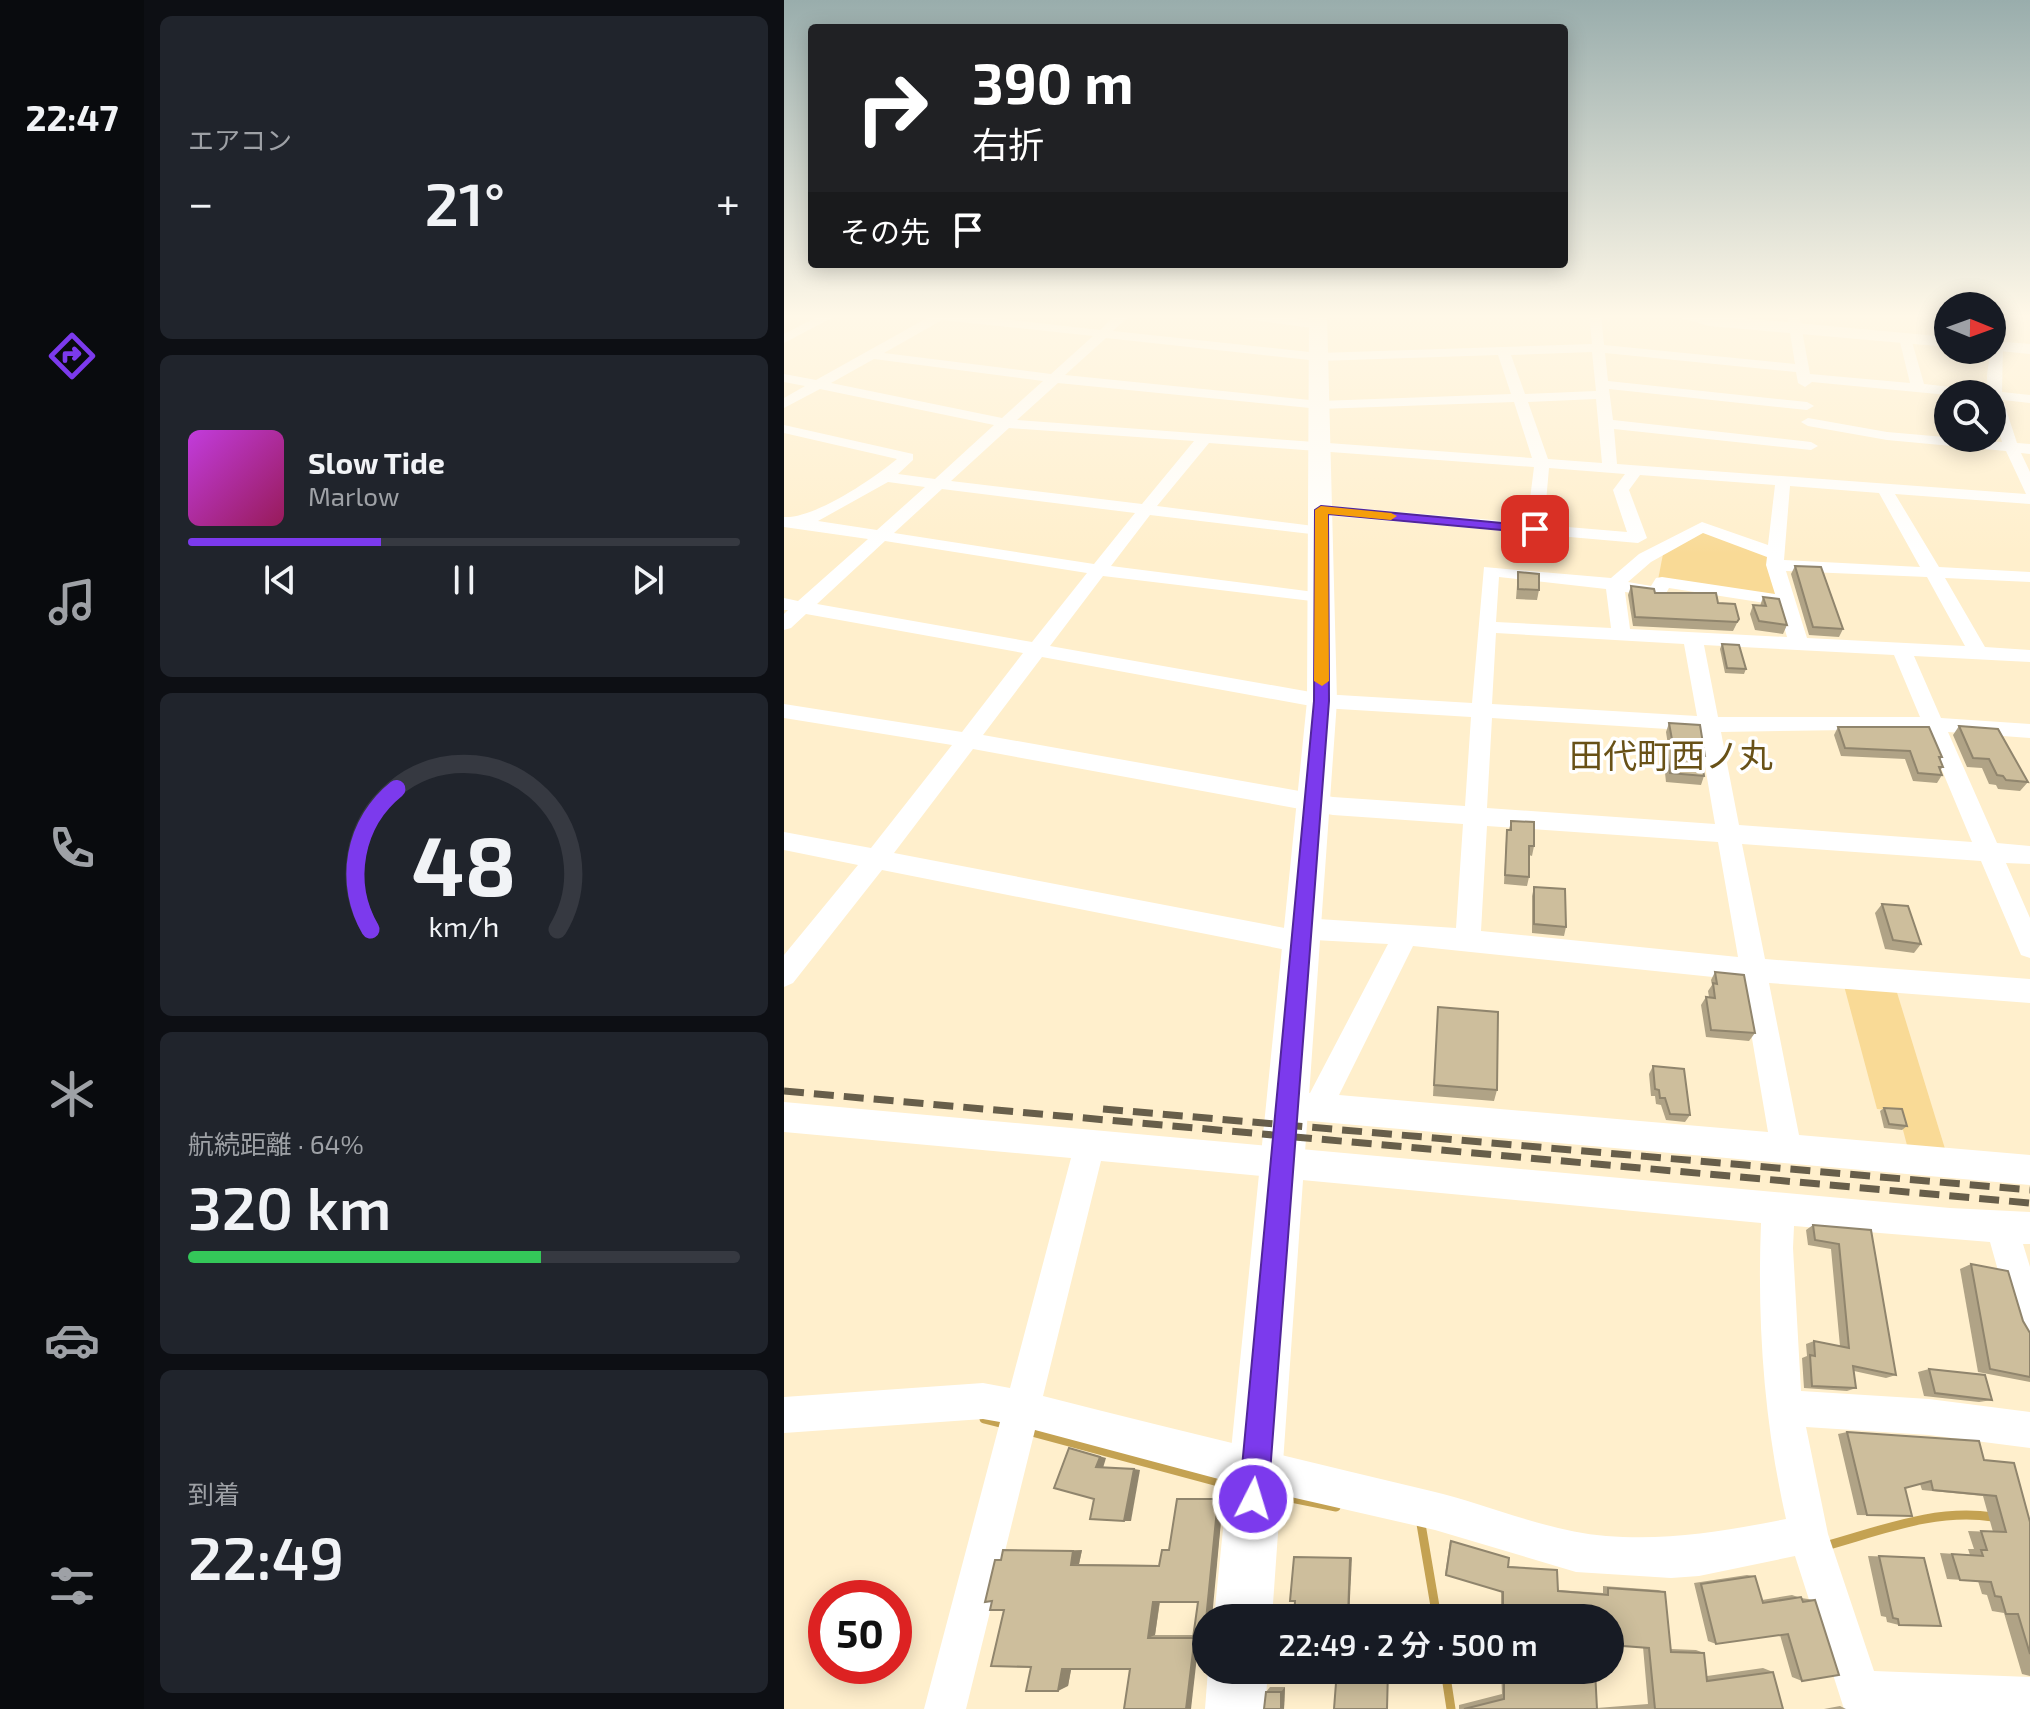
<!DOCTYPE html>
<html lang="ja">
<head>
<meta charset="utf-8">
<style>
  body { margin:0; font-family:"Exo 2","Noto Sans JP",sans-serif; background:#20242c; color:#f1f3f6; height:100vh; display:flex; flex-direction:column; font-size:30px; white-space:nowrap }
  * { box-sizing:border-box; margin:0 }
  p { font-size:26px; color:#9ea1a6 }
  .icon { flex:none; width:44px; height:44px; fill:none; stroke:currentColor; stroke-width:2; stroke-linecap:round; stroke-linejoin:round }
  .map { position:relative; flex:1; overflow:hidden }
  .details { display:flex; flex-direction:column; gap:16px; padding:16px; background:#0d0f14; width:640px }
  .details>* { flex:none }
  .guide { position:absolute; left:24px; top:24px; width:760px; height:244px; border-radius:8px; box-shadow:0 4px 20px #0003; background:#202124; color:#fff; overflow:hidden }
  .needle { width:52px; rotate:91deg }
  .controls { position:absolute; left:1150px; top:292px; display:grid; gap:16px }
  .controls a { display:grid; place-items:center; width:72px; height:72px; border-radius:50%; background:#171b24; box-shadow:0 4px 20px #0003; font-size:40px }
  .speed { position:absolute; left:24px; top:1580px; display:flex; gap:16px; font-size:40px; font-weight:700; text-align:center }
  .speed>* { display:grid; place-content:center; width:104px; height:104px; border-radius:50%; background:#171b24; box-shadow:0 4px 20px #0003; line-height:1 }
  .speed .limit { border:12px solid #d22; background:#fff; color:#111 }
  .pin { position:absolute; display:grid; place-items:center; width:68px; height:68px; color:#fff; margin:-34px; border-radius:16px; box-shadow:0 4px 12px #0006 }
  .me { position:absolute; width:88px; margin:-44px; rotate:5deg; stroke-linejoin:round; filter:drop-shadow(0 0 6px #0008) }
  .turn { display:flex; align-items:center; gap:28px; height:168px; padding:0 32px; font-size:36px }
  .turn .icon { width:104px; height:104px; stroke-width:2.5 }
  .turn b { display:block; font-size:56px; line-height:68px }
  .then { display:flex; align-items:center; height:76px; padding:0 32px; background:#0003; gap:16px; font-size:30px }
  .big { font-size:60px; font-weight:600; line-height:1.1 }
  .details .tile { flex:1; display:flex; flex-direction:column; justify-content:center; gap:12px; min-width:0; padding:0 28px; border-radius:12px; background:#20242c }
  .details .dial { align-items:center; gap:0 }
  .dial svg { height:208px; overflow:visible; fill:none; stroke:#363941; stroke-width:7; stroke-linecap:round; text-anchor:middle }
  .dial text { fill:#f1f3f6; stroke:none }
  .song { display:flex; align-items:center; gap:24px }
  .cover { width:96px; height:96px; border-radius:12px; background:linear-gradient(135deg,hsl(290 70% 55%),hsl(330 70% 35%)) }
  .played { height:8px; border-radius:4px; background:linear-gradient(90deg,#7c3aed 35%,#363941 35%) }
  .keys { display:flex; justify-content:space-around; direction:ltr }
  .heat { display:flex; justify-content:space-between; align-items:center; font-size:44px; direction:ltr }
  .charge { height:12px; border-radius:6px; background:linear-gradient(90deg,#34c759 64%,#363941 0) }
  .trip { position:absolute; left:408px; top:1604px; width:432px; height:80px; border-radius:40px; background:#171b24; box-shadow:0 4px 20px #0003; font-weight:600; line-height:80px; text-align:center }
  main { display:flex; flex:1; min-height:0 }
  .dock { display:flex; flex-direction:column; width:144px; justify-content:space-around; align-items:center; background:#090b0e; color:#9ea1a6 }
  .dock .icon { width:56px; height:56px }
  .dock .on { color:#7c3aed }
  .dock b { font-size:36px; color:#f1f3f6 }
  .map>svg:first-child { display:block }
  .green { fill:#f9da96 }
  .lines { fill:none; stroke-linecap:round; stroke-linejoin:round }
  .stream { stroke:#c4a252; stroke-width:9 }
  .minor { fill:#fff; fill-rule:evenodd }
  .tertiary { fill:#fff; fill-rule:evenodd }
  .secondary { fill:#fff; fill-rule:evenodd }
  .rail { stroke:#675e4a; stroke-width:7; stroke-dasharray:20 10; stroke-linecap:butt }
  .wall { fill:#b0a386; fill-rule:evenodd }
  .shaded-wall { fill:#90856d }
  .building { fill:#cdbe9c; stroke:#90856d; stroke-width:2; fill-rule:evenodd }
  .route { fill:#7c3aed; stroke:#51269a; stroke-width:2 }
  .slow { fill:#f59e0b }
  .labels { text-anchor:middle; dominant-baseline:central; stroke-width:7; stroke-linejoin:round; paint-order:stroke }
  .quarter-label { font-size:34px; fill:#685117; stroke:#fff }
</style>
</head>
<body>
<main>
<nav class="dock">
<b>22:47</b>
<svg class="icon on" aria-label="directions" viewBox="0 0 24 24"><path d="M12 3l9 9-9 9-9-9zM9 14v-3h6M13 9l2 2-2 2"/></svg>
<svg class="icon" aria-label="music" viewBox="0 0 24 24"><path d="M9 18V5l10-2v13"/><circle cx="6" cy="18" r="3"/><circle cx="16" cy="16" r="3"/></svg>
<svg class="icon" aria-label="phone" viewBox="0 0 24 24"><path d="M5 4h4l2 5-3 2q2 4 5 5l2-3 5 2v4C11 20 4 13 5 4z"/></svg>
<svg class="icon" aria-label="climate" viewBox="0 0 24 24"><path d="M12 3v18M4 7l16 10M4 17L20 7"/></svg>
<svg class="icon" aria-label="car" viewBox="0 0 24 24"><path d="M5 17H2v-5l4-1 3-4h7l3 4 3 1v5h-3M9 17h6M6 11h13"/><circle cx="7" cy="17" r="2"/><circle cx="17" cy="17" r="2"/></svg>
<svg class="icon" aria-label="filters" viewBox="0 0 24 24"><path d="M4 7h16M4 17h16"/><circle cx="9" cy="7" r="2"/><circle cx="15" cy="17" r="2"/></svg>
</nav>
<section class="details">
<div class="tile"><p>エアコン</p>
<div class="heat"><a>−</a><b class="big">21°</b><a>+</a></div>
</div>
<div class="tile">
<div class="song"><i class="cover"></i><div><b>Slow Tide</b><p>Marlow</p></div></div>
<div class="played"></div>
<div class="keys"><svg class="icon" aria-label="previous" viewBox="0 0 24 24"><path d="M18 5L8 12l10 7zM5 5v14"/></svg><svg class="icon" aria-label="pause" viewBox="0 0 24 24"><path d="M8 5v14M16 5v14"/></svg><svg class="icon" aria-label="next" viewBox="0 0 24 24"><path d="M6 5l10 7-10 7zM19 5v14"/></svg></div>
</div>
<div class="tile dial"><svg viewBox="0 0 100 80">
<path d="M14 69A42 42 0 1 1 86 69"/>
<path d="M14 69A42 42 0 0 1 24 15" stroke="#7c3aed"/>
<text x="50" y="56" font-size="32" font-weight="700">48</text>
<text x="50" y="72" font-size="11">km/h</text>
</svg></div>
<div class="tile"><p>航続距離 · 64%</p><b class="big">320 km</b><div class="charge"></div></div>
<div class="tile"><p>到着</p><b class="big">22:49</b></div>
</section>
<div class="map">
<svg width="1246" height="1709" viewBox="0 0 1246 1709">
  <rect width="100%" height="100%" fill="#ffefcc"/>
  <g class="green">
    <path d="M918,532L985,556L996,598L874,580L879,554Z"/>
    <path d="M1059,982L1111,986L1162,1152L1124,1149L1114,1111L1093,1109Z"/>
  </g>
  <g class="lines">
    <g class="stream">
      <path d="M200,1419L220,1424"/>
      <path d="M244,1431L449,1486"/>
      <path d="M492,1495L552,1507"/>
      <path d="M637,1524L653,1618"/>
      <path d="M1041,1546C1096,1531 1151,1508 1209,1517"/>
      <path d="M661,1670L667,1709"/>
    </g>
    <g class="minor">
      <path d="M39,314H55L0,343V334Z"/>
      <path d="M130,314H174L316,330L333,314H347L329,331L535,353L808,344L805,314H817L820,345L1011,364L1003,314H1015L1026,374L1126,383L1115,338L1121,334L1127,338L1140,384L1204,391C1201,372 1206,359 1209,343H1219L1218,392L1246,395V403L1219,400L1233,443L1246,444V454L1237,453L1246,472V504L1111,494L1155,567L1246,572V582L1161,578L1201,647L1246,650V662L1130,656L1157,718L1246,724V738L1164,732L1213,843L1246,846V864L1222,863L1246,918V958L1237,955L1197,861L958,844L981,959L1246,979V1003L985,983L1015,1135L1246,1155V1185L504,1119L494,1115L489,1105L494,1095L504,1091L526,1093L604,944L530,940L527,950L518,953L98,870L9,983L0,987V955L74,865L0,850V832L87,848L168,745L0,718V704L178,732L239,653L22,614L7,628L0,630V614L4,610H0V598L14,601L84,539L0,527V517C30,519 89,479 113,459L0,433V425L129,454V460L114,474L151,479L210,425L36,389L0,408V398L21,386L0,382V374L32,380L143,318ZM158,320L309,336L267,374L100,353ZM322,338L535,361L714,355L727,394L536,401L281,375ZM808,352L812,391L741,394L727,355ZM821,353L1012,372L1014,383L1021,387L1028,382L1164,395L1208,394V411L1218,442L1103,432L1024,418L1017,422L1024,426L1103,440L1222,451L1242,494L833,464L830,429L1027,450L1034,446L1027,442L829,420L825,389L1023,410L1030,406L1023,402L824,381ZM90,359L259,381L218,418L47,383ZM274,383L536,409L730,402L748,458L233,420ZM812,399L818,463L764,459L744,402ZM225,428L410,441L358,504L167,481ZM425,443L750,467L743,523L537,505L529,510L537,515L854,543L863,538L845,490L856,475L991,485L984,545L918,522L855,554L827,578L700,567L688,703L538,694L266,646L319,576L544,603L547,599L538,593L327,566L366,515L544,536L546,532L544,528L538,527L373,506ZM765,468L841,474L829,490L843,532L760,525ZM104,482L141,487L93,530L34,521ZM1006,486L1095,493L1136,567L1000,560ZM158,489L351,513L310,564L110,533ZM919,533L983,557L982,565L991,594L878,577L872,578L867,586L844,582L867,562ZM101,541L303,573L248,642L33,604ZM1002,571L1143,577L1181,646L1023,638ZM715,577L822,589L827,628L712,622ZM885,588L994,605L1003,637L846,629L841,592L880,597ZM712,633L900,644L913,716L708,704ZM920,645L1110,655L1136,717H934ZM258,657L538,708L687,717L681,806L549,797L199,735ZM708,718L915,731L931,824L703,808ZM1066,730L1142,732L1188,842L955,825L937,732ZM189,749L549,815L679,824L672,928L519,918L510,921L506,929L110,853ZM703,826L934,842L954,957L697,931ZM629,946L958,980L984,1132L555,1095Z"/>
      <path d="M427,314H471L535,321L541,325L535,329Z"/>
      <path d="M0,1102L1166,1208L1246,1212V1244H1239L1246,1267V1341L1234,1336L1229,1324L1206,1242L1010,1226L1009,1248L1017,1391L1145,1399L1246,1412V1448L1145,1435L1022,1427L1044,1534L1090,1671L1246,1677V1709H1060L1011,1556L915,1576L887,1578L792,1572L651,1530L472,1489L251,1430L182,1709H140L216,1422L199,1419L0,1433V1397L199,1383L226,1388L287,1158L0,1132ZM317,1161L977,1223C973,1322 980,1422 1002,1519C941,1531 885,1541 822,1536C762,1531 706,1505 647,1491C518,1460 388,1429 259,1396Z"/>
    </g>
    <g class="tertiary">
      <path d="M883,314H915L1164,337V347L925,326Z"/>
      <path d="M1208,341L1246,344V354L1205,350H1208Z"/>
    </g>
    <g class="secondary">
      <path d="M525,314H543L553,701L488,1618H430L523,701Z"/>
      <path d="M424,1670H484L481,1709H421Z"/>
    </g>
    <g class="rail">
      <path d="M0,1091L1246,1203"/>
      <path d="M319,1109L1246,1190"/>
    </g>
  </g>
  <g class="wall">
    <path d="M1011,566L1059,629L1055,637L1025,635L1007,574Z"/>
    <path d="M734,572L755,590L753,600L732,599Z"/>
    <path d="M847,586L871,593L934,603L955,619L949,631L849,626L844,595Z"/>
    <path d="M979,597L1003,625L999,634L971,630L966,614L969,605L976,606Z"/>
    <path d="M938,644L962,669L960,674L941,673L936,649Z"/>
    <path d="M885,723L921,756L918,765L920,776L917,785L882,782L879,754L882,745H884L882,732Z"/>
    <path d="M1175,726L1244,782L1236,791L1214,789L1212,785L1205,784L1198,768L1183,767L1169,735Z"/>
    <path d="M1054,727L1158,757L1156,760L1159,767L1156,770L1158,775L1153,783L1129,781L1121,759L1057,756L1050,735Z"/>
    <path d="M727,821L750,846L748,856L745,855V877L743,886L720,884L722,840L723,830H725Z"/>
    <path d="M750,887L782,927L780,936L748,933V896Z"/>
    <path d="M1098,904L1137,944L1130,953L1101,949L1091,913Z"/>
    <path d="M931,972L971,1033L965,1041L922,1037L917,1005L922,997H925L924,991L928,985L927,980Z"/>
    <path d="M654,1007L713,1090L710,1101L649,1096Z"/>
    <path d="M869,1066L906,1115L901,1122L882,1120L877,1105L872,1104L871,1096H867L865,1074Z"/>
    <path d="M1100,1108L1123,1126L1118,1130L1100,1128L1096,1111Z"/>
    <path d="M1029,1225L1087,1230L1112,1375L1102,1378L1070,1371L1072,1388L1063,1391L1020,1388L1018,1358L1023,1356L1022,1344L1030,1341L1056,1346L1047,1249L1024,1245L1022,1230Z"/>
    <path d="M1187,1264L1239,1321L1246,1333V1382L1194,1372L1176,1269Z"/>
    <path d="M1145,1369L1208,1400L1195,1402L1140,1396L1134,1372Z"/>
    <path d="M1063,1432L1200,1460L1241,1508L1246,1522V1676L1238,1674L1220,1613L1208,1611L1203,1595L1198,1594L1194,1581L1163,1579L1156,1553L1186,1555L1184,1549H1190L1184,1531L1209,1532L1199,1496L1138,1490L1136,1484L1121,1488L1128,1516L1073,1515L1054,1434Z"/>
    <path d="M434,1499L439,1500L427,1618L415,1643L346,1669H287L284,1686L247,1667L220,1610L208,1601L211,1560L217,1559L219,1550H298L295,1564L375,1565L378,1550L385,1549ZM376,1602H414L409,1635H371Z"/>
    <path d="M666,1541L724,1566L773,1570L774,1590L819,1593V1586L874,1590L881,1592L887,1649L912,1650L920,1653L923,1676L979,1668L989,1672L999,1709H675V1705L718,1694L717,1670H811L813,1708L864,1704L859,1647L826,1618H717V1591L662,1575L661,1574Z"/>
    <path d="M1084,1556L1140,1558L1115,1625L1103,1622L1102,1617L1097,1616Z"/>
    <path d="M963,1575L971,1576L978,1600L1008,1595L1017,1598L1031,1600L1018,1681L1008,1677L996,1635L932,1644L924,1641L910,1583Z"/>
    <path d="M486,1687H501L500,1709H480L482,1692Z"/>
    <path d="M1056,1706L1062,1709H1040Z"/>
  </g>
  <g class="shaded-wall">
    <path d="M292,1450L322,1458L319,1468L312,1467Z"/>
    <path d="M350,1469L356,1470L347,1521H340Z"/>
    <path d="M434,1499L439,1500L428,1618H422Z"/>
    <path d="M298,1550L295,1564L287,1565L289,1551Z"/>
    <path d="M568,1557L565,1618H564L566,1558Z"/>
    <path d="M376,1599L371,1635L364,1638L369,1602Z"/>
    <path d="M415,1639L407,1709H402L410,1643Z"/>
    <path d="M288,1665L284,1686L274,1691L278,1669Z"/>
    <path d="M501,1687L500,1709H497V1692Z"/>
  </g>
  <g class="building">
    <path d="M1011,566L1037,567L1059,629L1029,627Z"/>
    <path d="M734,572L755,574V590L734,589Z"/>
    <path d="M847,586L870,589L871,593H932L934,603L951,604L955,619L953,622L851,617Z"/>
    <path d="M979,597L995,599L1003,625L975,621L969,605L982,606Z"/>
    <path d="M938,644L955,645L962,669L943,668Z"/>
    <path d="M885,723L916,725L921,756H917L920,776L886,773L882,745H889Z"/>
    <path d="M1175,726L1214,729L1244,782L1222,780L1219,776L1213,775L1205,759L1189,758Z"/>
    <path d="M1054,727H1145L1158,757H1155L1159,767H1155L1158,775L1134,773L1126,751L1061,748Z"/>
    <path d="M727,821L750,822V846H745V877L721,875L723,830H727Z"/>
    <path d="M750,887L781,889L782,927L750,924Z"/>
    <path d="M1098,904L1124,906L1137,944L1109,940Z"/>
    <path d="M931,972L960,975L971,1033L927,1030L922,997L931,998L929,983L933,984Z"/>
    <path d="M654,1007L714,1012L713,1090L650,1085Z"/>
    <path d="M869,1066L900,1069L906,1115L886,1114L881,1098H876L875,1090L871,1089Z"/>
    <path d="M1100,1108L1118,1109L1123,1126L1105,1124Z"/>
    <path d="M1029,1225L1087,1230L1112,1375L1069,1366L1072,1388L1028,1386L1026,1355L1031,1356L1030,1341L1065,1348L1055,1244L1031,1240Z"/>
    <path d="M1187,1264L1224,1271L1239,1321L1246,1333V1377L1206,1369Z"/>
    <path d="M1145,1369L1201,1375L1208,1400L1151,1393Z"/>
    <path d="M1063,1432L1195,1441L1200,1460L1230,1463L1246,1522V1654L1234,1614H1222L1217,1597L1211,1596L1207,1582L1176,1580L1168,1554L1199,1556L1197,1550H1203L1197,1531L1222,1532L1212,1496L1149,1490L1147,1481L1121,1488L1128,1516L1083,1515Z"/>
    <path d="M285,1448L316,1457L312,1467L350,1469L340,1521L306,1519L310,1499L270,1488Z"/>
    <path d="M393,1499H434L422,1620V1643H410L402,1709H340L346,1669H278L274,1691H242L247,1667L207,1666L220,1610H206L208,1601L201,1602L211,1560H217L219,1550L289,1551L287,1565L375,1566L378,1550H385ZM369,1602H414L409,1638H364Z"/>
    <path d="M667,1541L725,1558L724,1567L773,1570L774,1591L824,1595V1588L881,1592L887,1652L920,1653L923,1681L989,1672L999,1709H871L865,1648L826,1645V1618H719V1592L662,1575Z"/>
    <path d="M1095,1556L1140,1558L1157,1626L1115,1625L1114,1619L1109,1618Z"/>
    <path d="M510,1557L566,1558L564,1618H510L511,1601H506Z"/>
    <path d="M971,1576L979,1603L1017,1597L1019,1602L1031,1600L1055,1675L1018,1681L1004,1634L932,1644L917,1584Z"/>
    <path d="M553,1670H604L603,1709H550Z"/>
    <path d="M720,1670H811L813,1709H680L720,1699Z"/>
    <path d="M482,1692H497V1709H480Z"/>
  </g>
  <linearGradient id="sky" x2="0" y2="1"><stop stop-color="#99adac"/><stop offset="0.57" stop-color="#fff8e8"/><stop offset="1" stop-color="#fff8e8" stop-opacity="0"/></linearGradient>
  <rect width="1246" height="554" fill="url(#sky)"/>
  <path class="route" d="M537,506L751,526L757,529L751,533L544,514L545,701L484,1499L480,1510L469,1514L459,1510L455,1499L530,701L531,510Z"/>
  <path class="slow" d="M537,506L607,513L613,516L607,520L544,514L545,681L538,686L530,681L531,510Z"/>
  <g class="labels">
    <g class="quarter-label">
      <text x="887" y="754">田代町西ノ丸</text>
    </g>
  </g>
</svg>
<div class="controls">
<a><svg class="needle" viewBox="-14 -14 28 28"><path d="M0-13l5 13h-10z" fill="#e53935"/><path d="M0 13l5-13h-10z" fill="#9ea1a6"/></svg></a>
<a><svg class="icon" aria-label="search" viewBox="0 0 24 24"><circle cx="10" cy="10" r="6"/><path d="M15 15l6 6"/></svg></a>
</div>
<div class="speed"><div class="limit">50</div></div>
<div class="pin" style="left:751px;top:529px;background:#d93025"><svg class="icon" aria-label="arrive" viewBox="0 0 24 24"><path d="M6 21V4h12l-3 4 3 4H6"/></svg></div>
<svg class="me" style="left:469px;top:1499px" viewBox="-20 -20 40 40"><circle r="17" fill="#7c3aed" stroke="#fff" stroke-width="3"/><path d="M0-11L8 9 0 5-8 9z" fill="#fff"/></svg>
<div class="trip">22:49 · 2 分 · 500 m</div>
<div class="guide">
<div class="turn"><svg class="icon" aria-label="right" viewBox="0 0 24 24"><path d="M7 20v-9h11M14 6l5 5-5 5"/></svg><div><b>390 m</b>右折</div></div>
<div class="then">その先<svg class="icon" aria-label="arrive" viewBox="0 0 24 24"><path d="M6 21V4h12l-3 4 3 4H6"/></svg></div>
</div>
</div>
</main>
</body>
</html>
